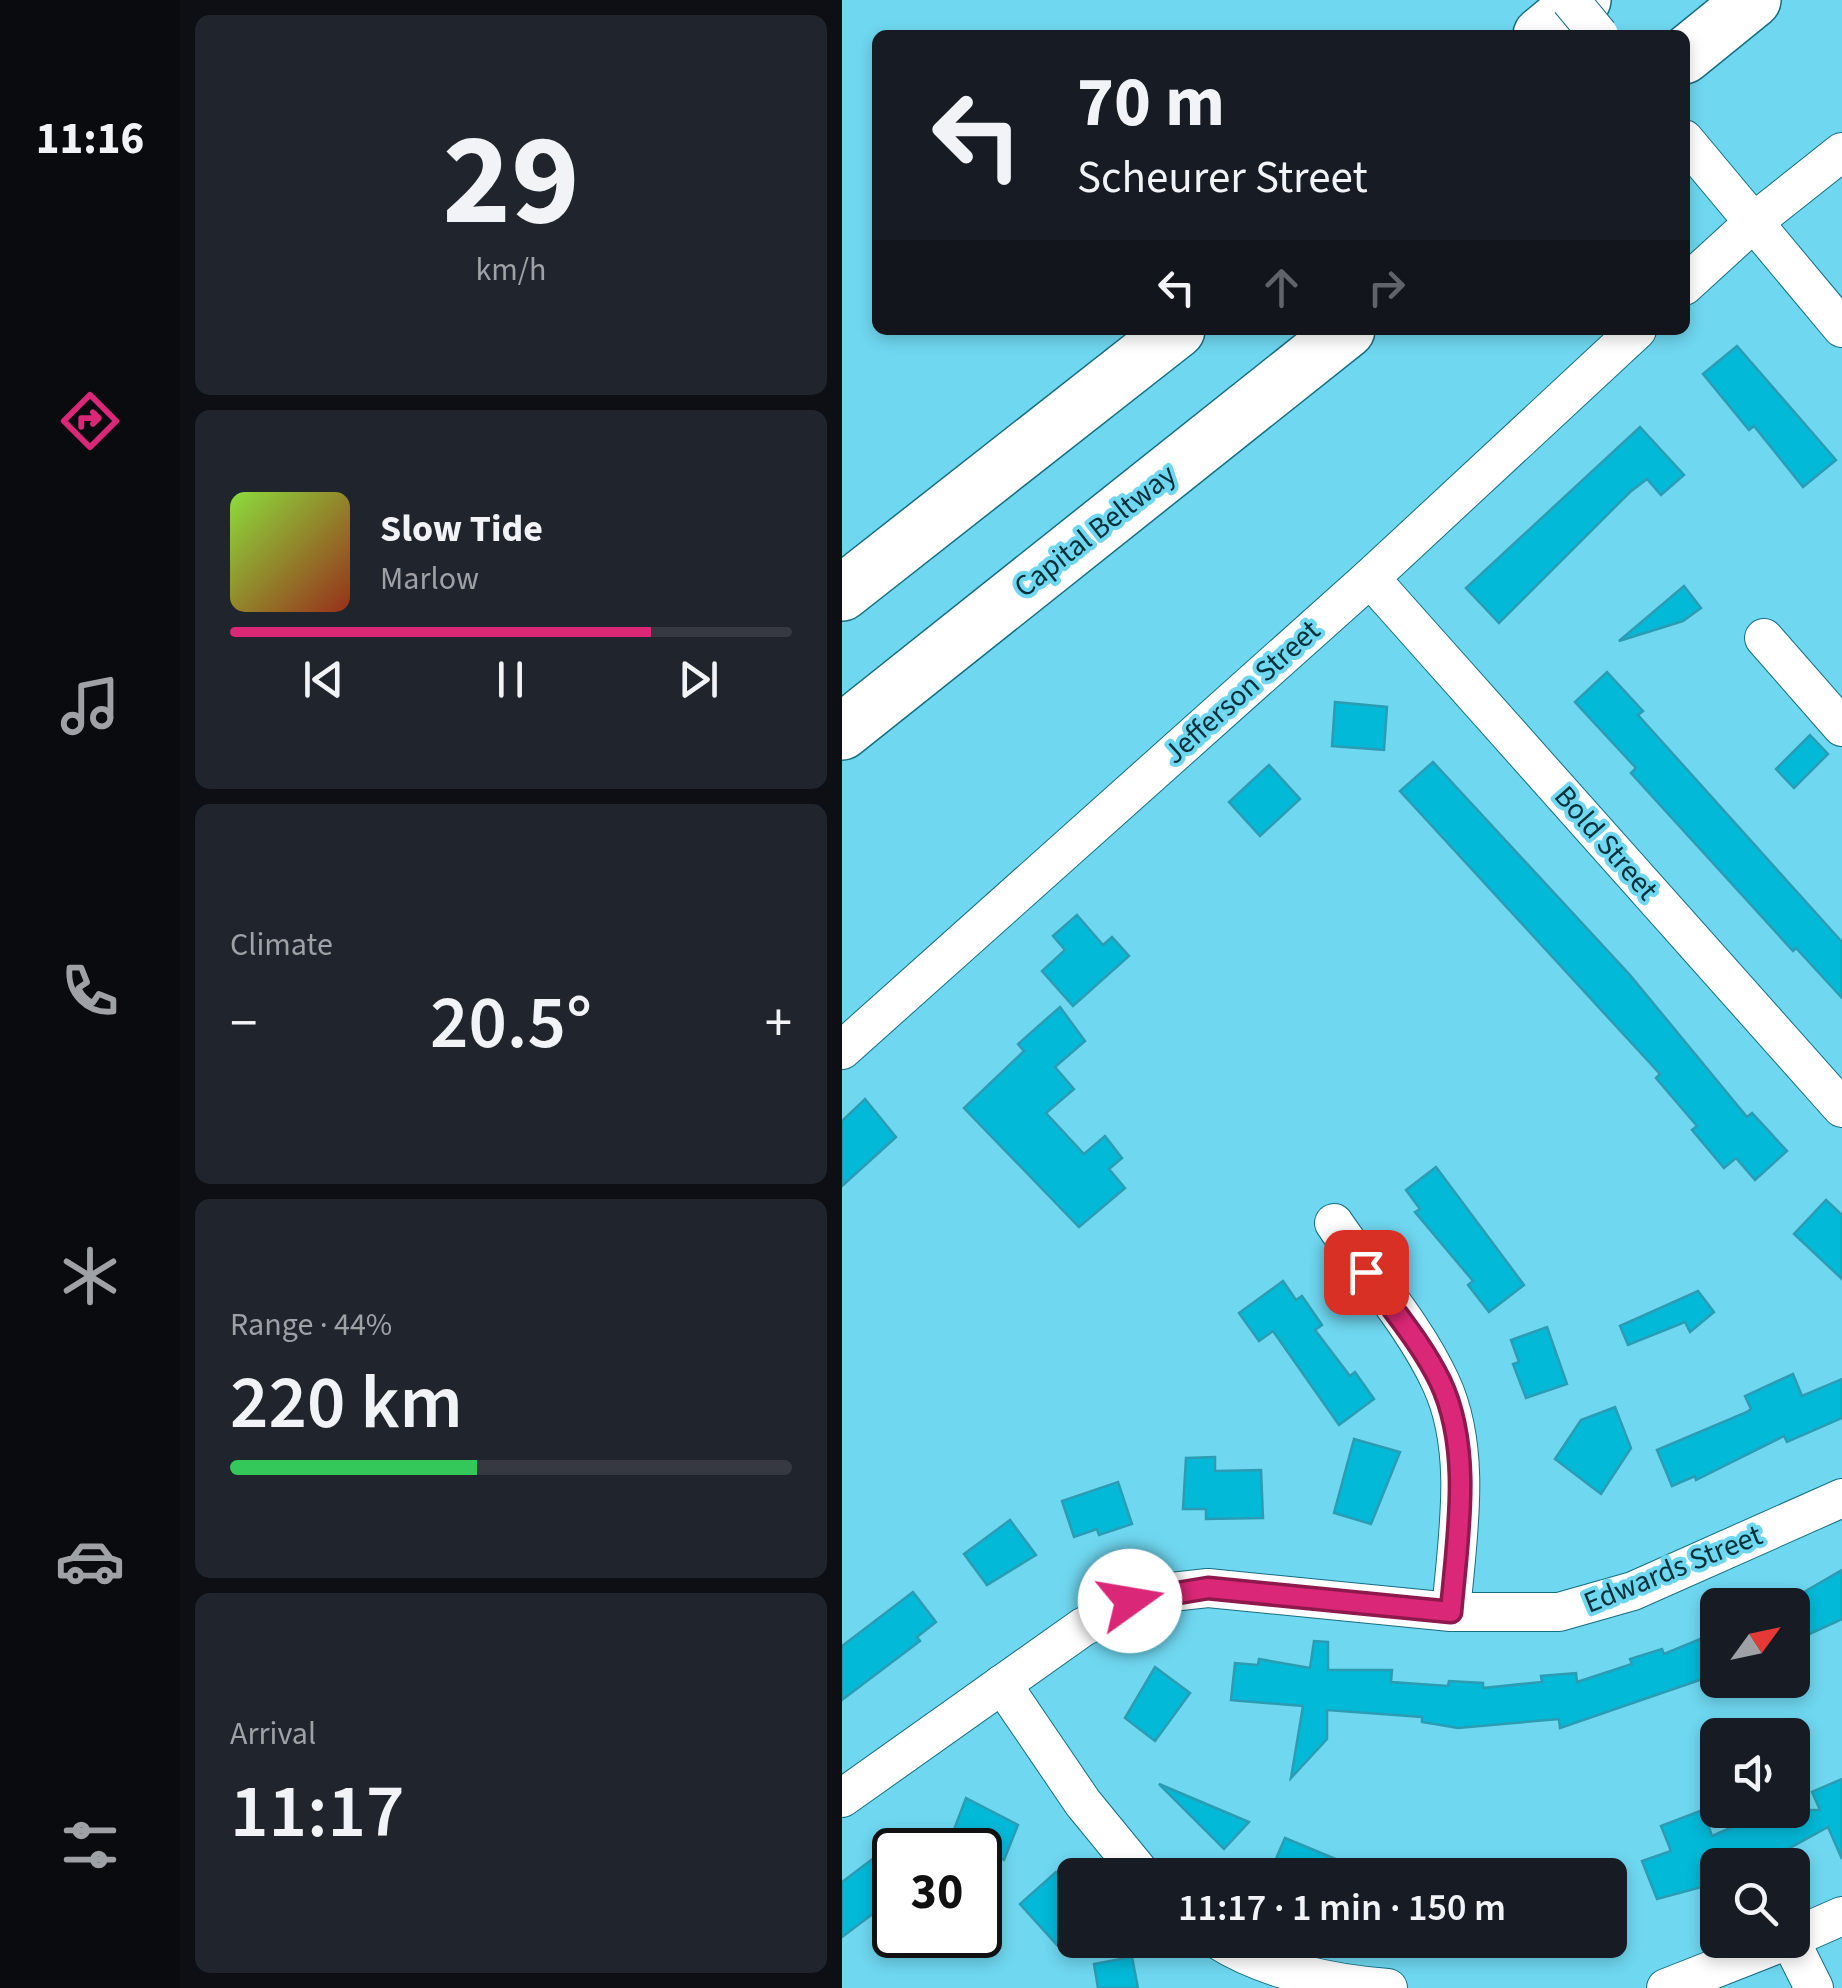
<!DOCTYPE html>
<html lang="en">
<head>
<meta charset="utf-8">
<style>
  body { margin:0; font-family:"Source Sans 3",sans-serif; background:#20242c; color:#f1f3f6; height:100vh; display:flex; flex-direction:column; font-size:38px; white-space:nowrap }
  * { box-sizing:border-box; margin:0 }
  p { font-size:32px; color:#9ea1a6 }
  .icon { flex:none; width:55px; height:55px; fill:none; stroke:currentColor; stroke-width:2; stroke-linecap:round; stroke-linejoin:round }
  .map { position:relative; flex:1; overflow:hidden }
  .panel { display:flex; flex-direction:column; gap:15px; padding:15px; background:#0d0f14; width:662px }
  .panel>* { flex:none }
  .banner { position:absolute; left:30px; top:30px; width:818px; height:305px; border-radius:15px; box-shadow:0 5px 15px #0003; background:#171b24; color:#f1f3f6; overflow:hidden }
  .needle { width:65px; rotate:57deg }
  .fabs { position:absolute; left:858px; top:1588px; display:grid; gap:20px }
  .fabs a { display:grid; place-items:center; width:110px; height:110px; border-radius:15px; background:#171b24; box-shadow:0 5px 15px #0003; font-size:50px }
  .speed { position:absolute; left:30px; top:1828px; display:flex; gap:20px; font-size:50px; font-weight:700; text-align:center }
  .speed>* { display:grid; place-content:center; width:130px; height:130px; border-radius:50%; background:#171b24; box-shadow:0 5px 15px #0003; line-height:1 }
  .speed .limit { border:5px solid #111; border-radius:15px; background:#fff; color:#111 }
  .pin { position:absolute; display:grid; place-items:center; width:85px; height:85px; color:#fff; margin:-42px; border-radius:20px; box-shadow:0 5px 15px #0006 }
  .me { position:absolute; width:110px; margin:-55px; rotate:77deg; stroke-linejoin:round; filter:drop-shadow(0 0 8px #0008) }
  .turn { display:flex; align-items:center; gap:35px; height:210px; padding:0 40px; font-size:45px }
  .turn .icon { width:130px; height:130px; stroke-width:2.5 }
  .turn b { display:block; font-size:70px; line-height:85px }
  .lanes { display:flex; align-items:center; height:95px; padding:0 40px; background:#0003; justify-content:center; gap:50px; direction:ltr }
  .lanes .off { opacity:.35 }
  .big { font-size:75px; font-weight:600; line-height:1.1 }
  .panel .tile { flex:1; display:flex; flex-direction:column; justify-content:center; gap:15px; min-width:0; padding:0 35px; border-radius:15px; background:#20242c }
  .panel .dial { align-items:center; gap:0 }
  .dial b { font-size:130px; line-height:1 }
  .song { display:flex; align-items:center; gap:30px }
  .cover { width:120px; height:120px; border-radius:15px; background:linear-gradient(135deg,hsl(90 70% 55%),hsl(10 70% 35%)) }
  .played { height:10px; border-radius:5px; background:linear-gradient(90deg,#db2777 75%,#363941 75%) }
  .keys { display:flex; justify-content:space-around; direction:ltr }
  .heat { display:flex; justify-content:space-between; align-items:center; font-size:55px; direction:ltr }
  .charge { height:15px; border-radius:8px; background:linear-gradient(90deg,#34c759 44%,#363941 0) }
  .trip { position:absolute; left:215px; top:1858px; width:570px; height:100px; border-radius:15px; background:#171b24; box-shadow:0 5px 15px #0003; font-weight:600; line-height:100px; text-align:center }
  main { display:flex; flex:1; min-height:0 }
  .tabs { display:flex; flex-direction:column; width:180px; justify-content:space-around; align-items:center; background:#090b0e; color:#9ea1a6 }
  .tabs .icon { width:70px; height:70px }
  .tabs .on { color:#db2777 }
  .tabs b { font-size:45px; color:#f1f3f6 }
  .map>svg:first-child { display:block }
  .building { fill:#03b9d8; stroke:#2b9cb4; stroke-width:2.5 }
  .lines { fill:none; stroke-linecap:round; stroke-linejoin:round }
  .minor-casing { stroke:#156e80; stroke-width:40 }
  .highway-casing { stroke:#156e80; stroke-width:58 }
  .minor { stroke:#fff; stroke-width:38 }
  .highway { stroke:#fff; stroke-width:55 }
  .minor-bridge-casing { stroke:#156e80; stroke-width:40; stroke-linecap:butt }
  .minor-bridge { stroke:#fff; stroke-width:38 }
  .route-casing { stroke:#8e194d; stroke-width:25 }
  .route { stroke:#db2777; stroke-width:18 }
  .labels { text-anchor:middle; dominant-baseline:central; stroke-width:8; stroke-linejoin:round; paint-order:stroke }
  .street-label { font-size:30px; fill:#00313a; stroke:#6fd7f0 }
</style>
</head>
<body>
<main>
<nav class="tabs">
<b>11:16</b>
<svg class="icon on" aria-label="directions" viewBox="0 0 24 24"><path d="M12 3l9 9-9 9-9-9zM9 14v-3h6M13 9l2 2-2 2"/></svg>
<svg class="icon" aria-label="music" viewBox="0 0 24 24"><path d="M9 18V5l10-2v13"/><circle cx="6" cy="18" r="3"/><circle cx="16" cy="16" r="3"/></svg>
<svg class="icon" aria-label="phone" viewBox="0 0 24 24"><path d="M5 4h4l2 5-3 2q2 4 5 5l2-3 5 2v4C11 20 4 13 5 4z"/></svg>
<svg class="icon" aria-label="climate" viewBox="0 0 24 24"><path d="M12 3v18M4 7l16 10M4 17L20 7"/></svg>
<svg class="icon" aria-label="car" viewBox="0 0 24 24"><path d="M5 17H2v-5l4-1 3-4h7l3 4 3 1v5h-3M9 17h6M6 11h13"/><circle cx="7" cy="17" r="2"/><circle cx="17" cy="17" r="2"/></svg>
<svg class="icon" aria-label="filters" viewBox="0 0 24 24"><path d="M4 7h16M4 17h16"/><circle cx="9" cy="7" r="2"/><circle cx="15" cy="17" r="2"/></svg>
</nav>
<section class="panel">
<div class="tile dial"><b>29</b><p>km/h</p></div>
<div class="tile">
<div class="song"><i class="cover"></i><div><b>Slow Tide</b><p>Marlow</p></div></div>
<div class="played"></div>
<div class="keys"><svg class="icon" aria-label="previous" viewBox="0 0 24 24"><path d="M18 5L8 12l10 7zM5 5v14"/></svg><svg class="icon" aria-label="pause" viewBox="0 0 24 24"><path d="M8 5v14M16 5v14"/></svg><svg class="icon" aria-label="next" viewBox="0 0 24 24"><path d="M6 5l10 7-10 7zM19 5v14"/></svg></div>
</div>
<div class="tile"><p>Climate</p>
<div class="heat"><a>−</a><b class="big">20.5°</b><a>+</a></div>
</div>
<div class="tile"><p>Range · 44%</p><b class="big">220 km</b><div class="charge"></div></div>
<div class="tile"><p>Arrival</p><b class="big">11:17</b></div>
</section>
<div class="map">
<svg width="1000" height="1988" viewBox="0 0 1000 1988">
  <rect width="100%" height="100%" fill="#6fd7f0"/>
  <g class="building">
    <path d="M895,346L994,460L961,487L912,426L907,430L861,374Z"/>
    <path d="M798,427L842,475L819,495L805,479L788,492L657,623L624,588Z"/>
    <path d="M842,586L859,608L841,621L777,641Z"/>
    <path d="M765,672L801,711L796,715L1000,942V998L954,948L951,951L789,773L794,768L733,702Z"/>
    <path d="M493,702L545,707L542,750L490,746Z"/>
    <path d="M968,735L986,754L952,788L934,769Z"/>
    <path d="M591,762L788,975L905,1117L910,1113L945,1151L913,1180L894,1158L882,1168L850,1130L855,1126L814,1078L818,1074L558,791Z"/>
    <path d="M427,765L458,799L418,836L387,802Z"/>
    <path d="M235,915L261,945L270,937L287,956L231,1006L200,971L223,950L211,936Z"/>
    <path d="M218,1007L243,1041L213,1067L232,1089L204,1113L242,1154L263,1136L280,1158L267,1169L283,1188L237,1227L122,1108L182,1051L176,1044Z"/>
    <path d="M23,1099L54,1137L0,1186V1121Z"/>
    <path d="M594,1167L682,1285L647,1312L626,1285L631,1281L573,1212L578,1209L564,1190Z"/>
    <path d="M984,1200L1000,1215V1279L952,1234Z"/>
    <path d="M441,1281L454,1300L460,1296L480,1325L473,1330L508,1376L513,1372L532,1399L497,1425L431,1331L417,1341L397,1313Z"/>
    <path d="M856,1291L872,1312L848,1332L843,1322L786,1345L778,1326Z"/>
    <path d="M705,1327L725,1384L684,1398L671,1364L677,1362L669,1340Z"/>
    <path d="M951,1374L960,1396L1000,1379V1418L945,1442L942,1436L854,1480L853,1476L830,1486L815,1450L905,1412L909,1409L903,1396Z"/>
    <path d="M773,1407L789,1448L759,1494L713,1459L739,1420Z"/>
    <path d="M512,1439L558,1452L529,1524L492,1513Z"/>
    <path d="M373,1457V1471L419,1470L421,1518L364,1519V1509H341L344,1458Z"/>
    <path d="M276,1482L290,1524L257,1535L255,1529L232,1537L220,1501Z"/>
    <path d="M168,1520L194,1555L145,1585L122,1554Z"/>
    <path d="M1000,1570V1619L961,1637L950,1605L943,1603Z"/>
    <path d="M71,1592L94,1622L75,1637L78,1641L0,1700V1646Z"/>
    <path d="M875,1632V1674L718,1728L717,1719L616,1728L580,1722V1717L485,1710V1739L449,1778L461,1706L389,1700L393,1663L416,1665L417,1659L468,1668L472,1641L486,1642V1670H550L549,1682L606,1686L607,1681L641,1683V1688L700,1682L699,1676L734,1673L735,1682L790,1664L788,1659L820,1649L822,1654Z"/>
    <path d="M313,1667L348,1693L313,1741L283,1718Z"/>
    <path d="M1000,1779V1859L986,1827L926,1860L923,1855L901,1865H864L871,1884L815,1899L800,1861L829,1851L819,1826L861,1810L870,1836L929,1810H978L970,1792Z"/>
    <path d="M317,1784L407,1822L382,1849Z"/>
    <path d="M124,1798L176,1825L162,1860L108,1840Z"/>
    <path d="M443,1838L532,1875H427Z"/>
    <path d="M52,1849V1941L32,1913L0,1937V1882L33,1857L36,1862Z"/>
    <path d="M214,1872L232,1892V1930L215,1945L178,1904Z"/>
    <path d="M290,1957L296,1988H256L252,1964Z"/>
  </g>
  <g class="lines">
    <g class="minor-casing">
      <g id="minor">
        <path d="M842,139L1000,328"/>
        <path d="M842,286L913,221L1000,152"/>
        <path d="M528,578L1000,1108"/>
        <path d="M922,638L1000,727"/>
        <path d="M0,1050L528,578L795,330"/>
        <path d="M492,1223C527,1275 573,1326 599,1383C631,1452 615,1539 609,1612"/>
        <path d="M160,1684L241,1803L300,1875"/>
        <path d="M0,1798L241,1627L311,1594L366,1588L609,1612H717L791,1591L1000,1498"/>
        <path d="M950,1938L1000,1916"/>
        <path d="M376,1940C423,1970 491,1984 546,1988"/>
        <path d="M948,1940L972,1988"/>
        <path d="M824,1988L946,1940"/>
      </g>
    </g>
    <g class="highway-casing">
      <g id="highway">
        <path d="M699,35L741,0"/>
        <path d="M842,56L911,0"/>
        <path d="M0,593L335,330"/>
        <path d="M0,732L505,330"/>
      </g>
    </g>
    <use href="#minor" class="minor"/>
    <use href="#highway" class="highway"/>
    <g class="minor-bridge-casing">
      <path id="minor-bridge" d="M728,0L757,35"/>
    </g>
    <use href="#minor-bridge" class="minor-bridge"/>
  </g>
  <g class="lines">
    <g class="route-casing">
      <path id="route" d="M288,1601L366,1588L609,1612C615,1539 631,1450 598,1381C579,1342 549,1308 524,1272"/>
    </g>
    <use href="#route" class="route"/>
  </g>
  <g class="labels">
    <g class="street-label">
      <text transform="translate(253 531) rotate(-38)">Capital Beltway</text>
      <text transform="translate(400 692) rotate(-42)">Jefferson Street</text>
      <text transform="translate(764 843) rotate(49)">Bold Street</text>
      <text transform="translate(831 1569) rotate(-22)">Edwards Street</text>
    </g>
  </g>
</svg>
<div class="fabs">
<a><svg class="needle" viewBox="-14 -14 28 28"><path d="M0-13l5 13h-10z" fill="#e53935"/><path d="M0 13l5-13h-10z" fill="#9ea1a6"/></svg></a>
<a><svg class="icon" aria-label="sound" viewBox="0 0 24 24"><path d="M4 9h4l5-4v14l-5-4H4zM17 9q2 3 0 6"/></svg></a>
<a><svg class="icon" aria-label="search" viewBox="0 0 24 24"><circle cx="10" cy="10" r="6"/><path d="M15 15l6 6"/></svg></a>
</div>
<div class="speed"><div class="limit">30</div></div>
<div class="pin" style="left:524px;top:1272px;background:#d93025"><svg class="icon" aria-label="arrive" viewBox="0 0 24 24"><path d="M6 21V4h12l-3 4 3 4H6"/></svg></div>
<svg class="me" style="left:288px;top:1601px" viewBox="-20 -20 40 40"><circle r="19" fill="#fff"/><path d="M0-13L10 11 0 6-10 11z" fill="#db2777"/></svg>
<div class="trip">11:17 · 1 min · 150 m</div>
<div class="banner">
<div class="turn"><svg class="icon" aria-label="left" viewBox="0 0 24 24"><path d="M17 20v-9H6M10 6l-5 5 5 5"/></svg><div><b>70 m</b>Scheurer Street</div></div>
<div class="lanes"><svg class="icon" aria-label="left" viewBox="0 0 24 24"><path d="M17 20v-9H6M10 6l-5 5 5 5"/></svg><svg class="icon off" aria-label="ahead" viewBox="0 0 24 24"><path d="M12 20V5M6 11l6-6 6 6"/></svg><svg class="icon off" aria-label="right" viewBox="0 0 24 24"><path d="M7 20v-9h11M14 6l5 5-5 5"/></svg></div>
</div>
</div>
</main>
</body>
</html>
